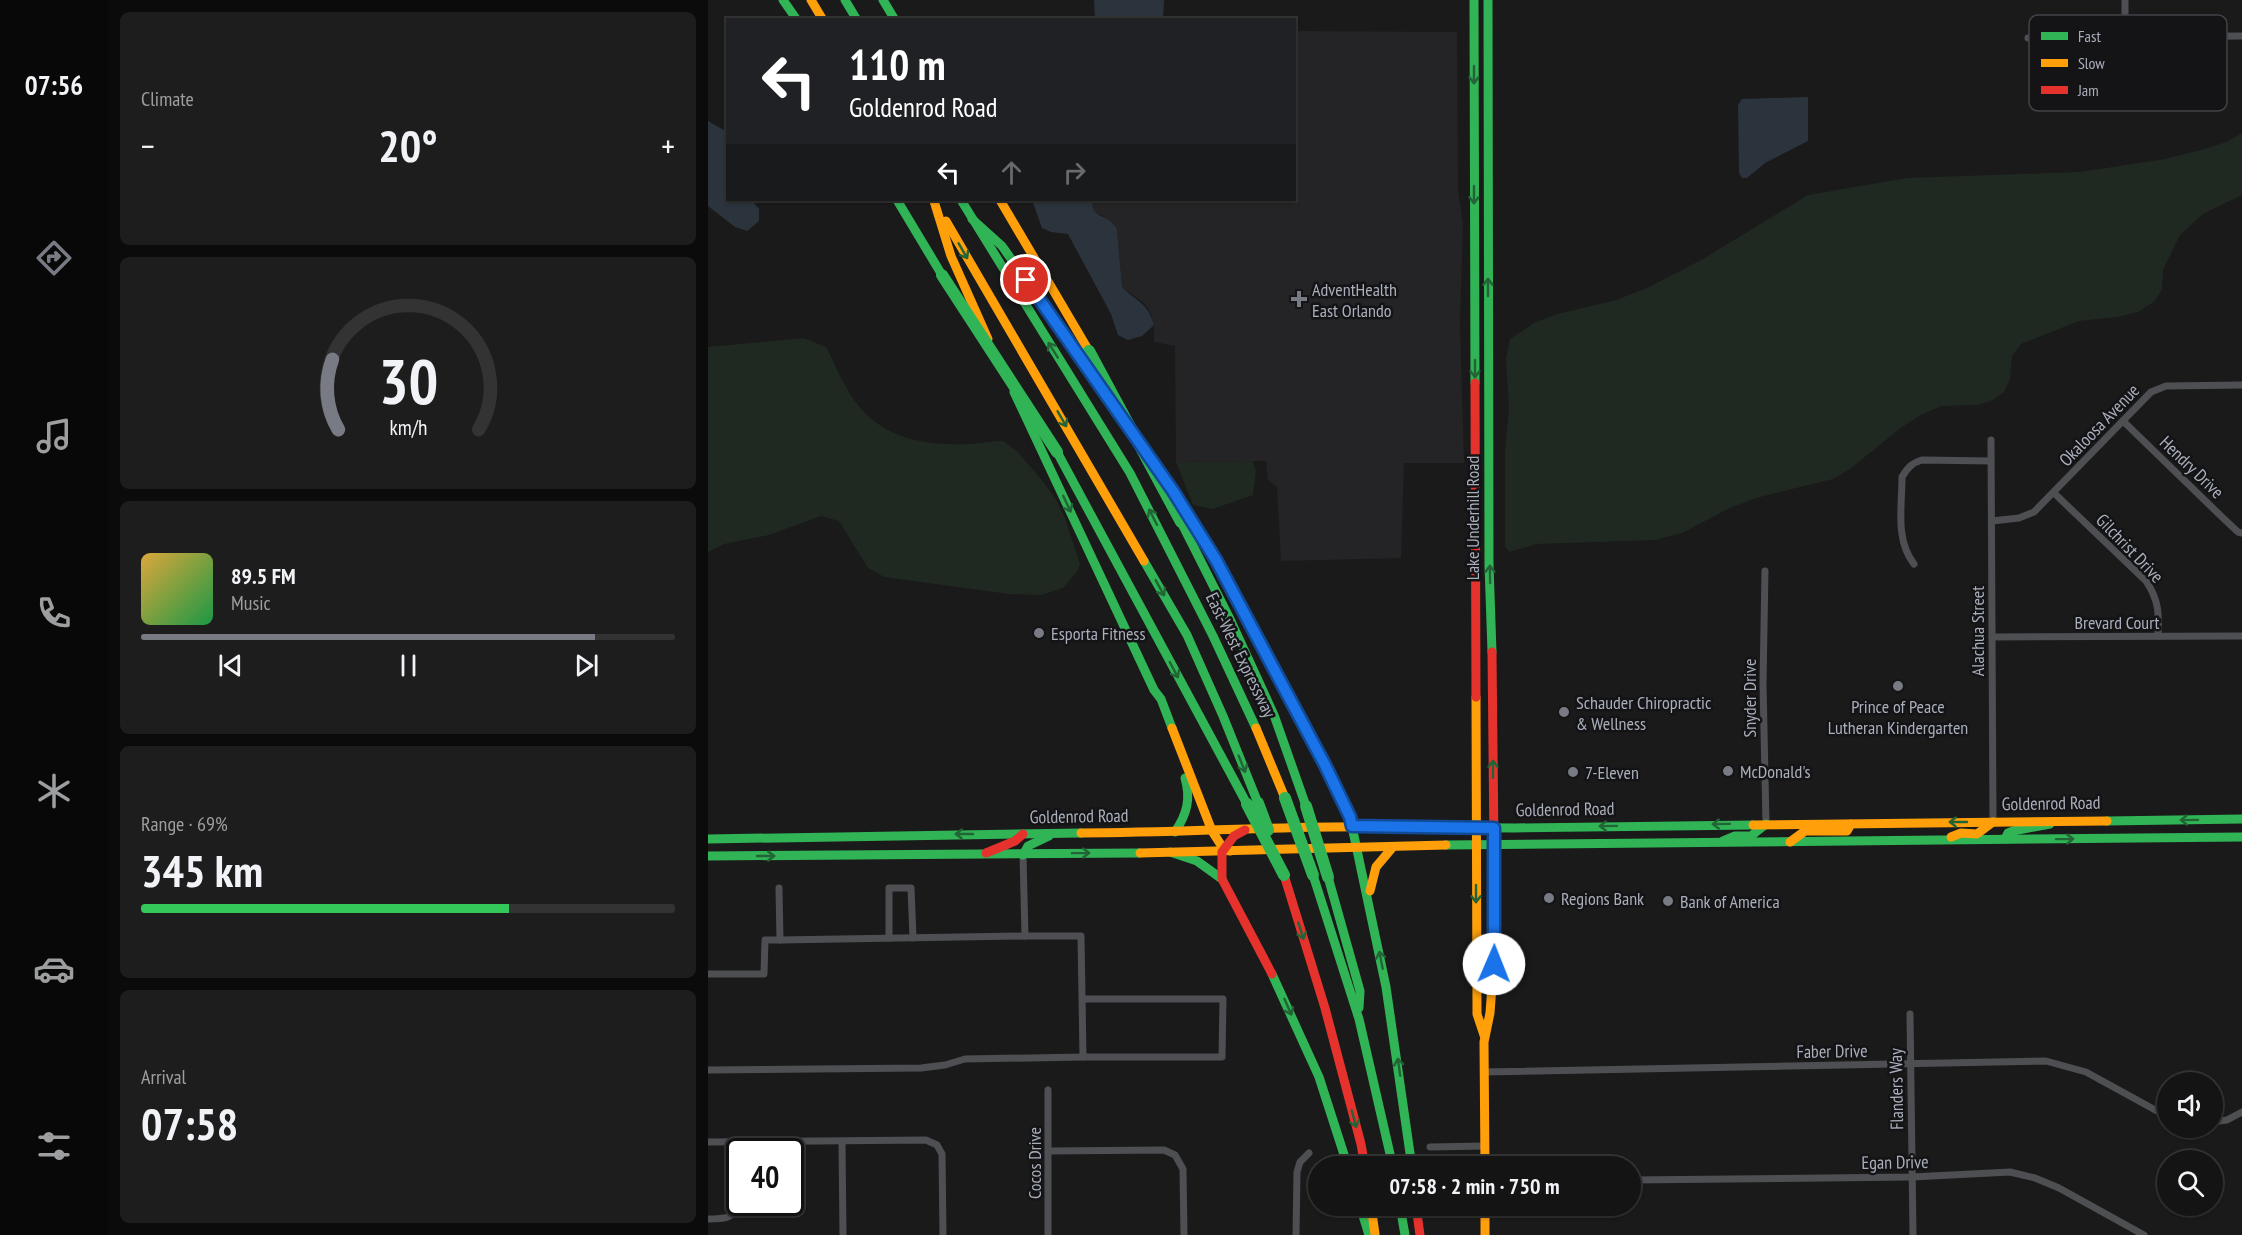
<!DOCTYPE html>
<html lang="en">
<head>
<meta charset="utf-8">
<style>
  body { margin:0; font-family:"PT Sans Narrow",sans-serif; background:#1d1d1d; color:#f1f3f6; height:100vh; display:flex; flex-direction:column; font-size:22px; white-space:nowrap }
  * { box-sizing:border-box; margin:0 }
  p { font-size:20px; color:#9d9ea0 }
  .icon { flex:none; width:33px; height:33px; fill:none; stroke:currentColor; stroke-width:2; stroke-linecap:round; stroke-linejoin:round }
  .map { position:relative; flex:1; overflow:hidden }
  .details { display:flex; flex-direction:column; gap:12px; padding:12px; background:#0b0b0b; width:600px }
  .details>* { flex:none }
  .banner { position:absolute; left:18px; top:18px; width:570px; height:183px; border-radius:0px; box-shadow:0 2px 4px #0004,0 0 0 2px #333334; background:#202124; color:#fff; overflow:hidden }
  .buttons { position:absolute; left:1449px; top:1072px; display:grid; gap:12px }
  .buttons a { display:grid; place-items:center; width:66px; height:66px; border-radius:50%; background:#141414; box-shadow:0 2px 4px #0004,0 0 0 2px #333334; font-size:30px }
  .speed { position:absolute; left:18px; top:1138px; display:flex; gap:12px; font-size:30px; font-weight:700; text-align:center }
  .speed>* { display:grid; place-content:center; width:78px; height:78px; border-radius:50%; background:#141414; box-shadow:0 2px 4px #0004,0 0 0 2px #333334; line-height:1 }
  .speed .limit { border:3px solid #111; border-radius:9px; background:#fff; color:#111 }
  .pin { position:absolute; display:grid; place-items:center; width:51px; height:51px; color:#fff; margin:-26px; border:3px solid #fff; border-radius:50%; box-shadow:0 2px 6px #0007 }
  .me { position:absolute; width:66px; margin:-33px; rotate:1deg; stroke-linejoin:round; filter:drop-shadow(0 0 4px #0008) }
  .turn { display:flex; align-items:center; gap:21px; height:126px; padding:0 24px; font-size:27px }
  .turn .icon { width:78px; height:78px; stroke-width:2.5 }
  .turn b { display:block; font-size:42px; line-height:51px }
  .lanes { display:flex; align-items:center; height:57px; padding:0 24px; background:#0003; justify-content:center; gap:30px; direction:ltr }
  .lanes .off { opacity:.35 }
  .big { font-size:45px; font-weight:600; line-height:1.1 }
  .details .widget { flex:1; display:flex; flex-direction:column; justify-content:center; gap:9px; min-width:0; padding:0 21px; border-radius:9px; background:#1d1d1d }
  .details .dial { align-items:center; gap:0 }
  .dial svg { height:156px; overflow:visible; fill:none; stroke:#333334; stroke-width:7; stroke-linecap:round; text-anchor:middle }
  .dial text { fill:#f1f3f6; stroke:none }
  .song { display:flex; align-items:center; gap:18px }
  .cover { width:72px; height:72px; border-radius:9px; background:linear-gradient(135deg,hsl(40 70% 55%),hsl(140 70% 35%)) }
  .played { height:6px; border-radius:3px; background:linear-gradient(90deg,#787b83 85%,#333334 85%) }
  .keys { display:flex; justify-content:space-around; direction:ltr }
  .heat { display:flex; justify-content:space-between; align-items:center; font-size:33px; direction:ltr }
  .charge { height:9px; border-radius:4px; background:linear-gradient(90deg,#34c759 69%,#333334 0) }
  .trip { position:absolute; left:600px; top:1156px; width:333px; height:60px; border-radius:30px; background:#141414; box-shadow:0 2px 4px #0004,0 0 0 2px #333334; font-weight:600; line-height:60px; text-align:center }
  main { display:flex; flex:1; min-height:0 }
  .tab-bar { display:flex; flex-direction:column; width:108px; justify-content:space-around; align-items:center; background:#080808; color:#9d9ea0 }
  .tab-bar .icon { width:42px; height:42px }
  .tab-bar .current { color:#787b83 }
  .tab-bar b { font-size:27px; color:#f1f3f6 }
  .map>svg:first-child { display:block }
  .built { fill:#242426 }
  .green { fill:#1f2821 }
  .water { fill:#2b343d }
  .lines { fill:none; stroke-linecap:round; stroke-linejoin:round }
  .street { stroke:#4e4f53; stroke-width:7 }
  .fast { stroke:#30b455; stroke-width:9 }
  .slow { stroke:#ff9f0a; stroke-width:9 }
  .jam { stroke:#e5322d; stroke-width:9 }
  .fast-bridge { stroke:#30b455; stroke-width:12 }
  .oneway { stroke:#226436 }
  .route-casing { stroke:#114b97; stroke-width:15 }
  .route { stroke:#1a73e8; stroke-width:10 }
  .poi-dot { fill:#787b83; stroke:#141416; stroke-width:2 }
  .labels { text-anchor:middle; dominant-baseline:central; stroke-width:5; stroke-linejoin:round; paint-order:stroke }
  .poi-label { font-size:18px; fill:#aaafbc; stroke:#141416; text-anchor:start }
  .street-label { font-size:18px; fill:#aaafbc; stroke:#141416 }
  .key { fill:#141416; stroke:#414248; stroke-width:1.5 }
  .key-label { font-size:16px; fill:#aaafbc }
</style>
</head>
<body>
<main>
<nav class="tab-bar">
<b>07:56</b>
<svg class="icon current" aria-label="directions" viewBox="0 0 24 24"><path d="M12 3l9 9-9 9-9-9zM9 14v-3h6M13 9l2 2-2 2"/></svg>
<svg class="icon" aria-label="music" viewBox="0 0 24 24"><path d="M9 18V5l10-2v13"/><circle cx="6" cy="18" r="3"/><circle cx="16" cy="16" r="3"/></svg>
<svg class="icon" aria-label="phone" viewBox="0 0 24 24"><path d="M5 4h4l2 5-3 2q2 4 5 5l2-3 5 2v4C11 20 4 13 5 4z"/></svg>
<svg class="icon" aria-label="climate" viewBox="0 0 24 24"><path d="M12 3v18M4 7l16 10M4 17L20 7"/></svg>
<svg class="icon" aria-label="car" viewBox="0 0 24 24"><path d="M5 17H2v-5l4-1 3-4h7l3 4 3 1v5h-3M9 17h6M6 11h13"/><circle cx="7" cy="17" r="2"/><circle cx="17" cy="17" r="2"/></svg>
<svg class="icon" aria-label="filters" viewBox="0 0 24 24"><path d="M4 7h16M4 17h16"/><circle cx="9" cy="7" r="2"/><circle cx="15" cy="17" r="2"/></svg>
</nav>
<section class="details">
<div class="widget"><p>Climate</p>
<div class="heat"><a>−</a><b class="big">20°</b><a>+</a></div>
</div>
<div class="widget dial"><svg viewBox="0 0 100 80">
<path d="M14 69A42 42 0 1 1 86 69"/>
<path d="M14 69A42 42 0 0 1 11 33" stroke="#787b83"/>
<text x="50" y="56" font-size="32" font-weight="700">30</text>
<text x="50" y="72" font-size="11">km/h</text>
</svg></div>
<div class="widget">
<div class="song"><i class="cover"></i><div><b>89.5 FM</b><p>Music</p></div></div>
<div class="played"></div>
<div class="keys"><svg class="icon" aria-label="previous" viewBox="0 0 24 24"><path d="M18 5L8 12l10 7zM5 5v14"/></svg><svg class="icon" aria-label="pause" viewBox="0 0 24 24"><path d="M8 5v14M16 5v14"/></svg><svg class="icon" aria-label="next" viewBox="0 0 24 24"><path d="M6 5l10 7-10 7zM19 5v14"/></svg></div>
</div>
<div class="widget"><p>Range · 69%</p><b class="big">345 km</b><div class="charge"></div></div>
<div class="widget"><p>Arrival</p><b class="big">07:58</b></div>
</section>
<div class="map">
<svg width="1534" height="1235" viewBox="0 0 1534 1235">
  <rect width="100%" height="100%" fill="#1a1a1a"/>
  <path class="built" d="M587,31L749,32L750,189L755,224L752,323L756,463H696L693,558L573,561L569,487L560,480L558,461L468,462L467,346L446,342V325L443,314L437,304L414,287L409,229L394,215L388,214L383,207L384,200H586Z"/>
  <g class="green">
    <path d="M1534,133V195L1495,214L1472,235L1455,270L1454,289L1447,301L1430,312L1410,317L1371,321L1313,344L1304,356L1302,379L1296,392L1285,400L1270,405L1233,406L1213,415L1194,427L1142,469L1125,479L1048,498L1022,508L974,533L947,540L829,544L801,552L797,547V450L801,409L798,358L802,339L826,323L849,314L908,300L939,288L995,259L1100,195L1199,178L1372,172L1457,159L1493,150L1518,142Z"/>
    <path d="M96,338L118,347C127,364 135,384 146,400C174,439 217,446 262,444C273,443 284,441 295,441L310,452L337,484L349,501L357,518L372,564L369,572L355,588L333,595L301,594L176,577L160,568L131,521L113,516L61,535L16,544L0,552V347Z"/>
    <path d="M544,461L548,470L545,495L505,509L485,505L468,462Z"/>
  </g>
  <g class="water">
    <path d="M386,0H456L455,19H387Z"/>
    <path d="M1100,97V141L1057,163L1039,178H1034L1031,173L1030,105L1034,99Z"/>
    <path d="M0,121L19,132L20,200H43L51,209V221L39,231L27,227L0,206Z"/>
    <path d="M324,200H384C383,220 399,212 409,229L414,287C429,302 440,303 446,325L434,336L420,340L410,335L403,314L360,234L343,232L334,228Z"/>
  </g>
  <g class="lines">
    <g class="street">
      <path d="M1417,0V37"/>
      <path d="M1320,38L1534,36"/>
      <path d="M1415,421L1515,518L1530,532L1534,533"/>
      <path d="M1283,440L1285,822"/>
      <path d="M1346,493L1438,581C1451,600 1451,614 1450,636"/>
      <path d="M1284,521L1311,518L1326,512L1443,392L1458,386L1534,385"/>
      <path d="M1206,564C1187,540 1194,506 1194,477C1199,468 1204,463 1214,460L1283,461"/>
      <path d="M1057,571L1055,683L1058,824"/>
      <path d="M1284,637L1534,636"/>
      <path d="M315,855L317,936H373L375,1057H514L515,999H374"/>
      <path d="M181,938V888H203L205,938"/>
      <path d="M72,940L317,936"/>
      <path d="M0,974H56L57,940H72L71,888"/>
      <path d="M1202,1014L1205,1235"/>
      <path d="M0,1070L213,1068L237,1065L257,1059L375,1057"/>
      <path d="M776,1072L1338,1061L1378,1072L1460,1117"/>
      <path d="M340,1090V1235"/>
      <path d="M1504,1122L1519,1120L1534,1112"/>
      <path d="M0,1142L218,1140L229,1145L234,1154L235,1235"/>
      <path d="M134,1142L135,1235"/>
      <path d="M722,1147L777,1146"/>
      <path d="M341,1151L456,1150L467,1155L475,1169L476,1235"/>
      <path d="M33,1152V1142"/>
      <path d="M922,1180L1204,1177L1302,1172L1327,1178L1351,1188L1436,1235"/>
      <path d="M0,1219C16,1219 26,1219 32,1203"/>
      <path d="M588,1235L589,1172L592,1162L601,1153"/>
    </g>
    <g class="fast">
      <path d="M75,0L89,20"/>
      <path d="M137,0L149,20"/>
      <path d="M175,0L187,20"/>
      <path d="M766,0L767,383"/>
      <path d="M780,0L781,565L784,652"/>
      <path d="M189,200L234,275"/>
      <path d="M253,200L422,473L505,636L548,728"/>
      <path d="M264,219L294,246L405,404"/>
      <path d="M306,392L446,690L453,699L464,728"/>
      <path d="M349,452L539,804"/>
      <path d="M473,522L522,619L566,715L598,806"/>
      <path d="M436,561L479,635L515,716L550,803"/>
      <path d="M586,707L642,817L678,987L704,1167"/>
      <path d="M1399,821L1534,819"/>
      <path d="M683,827L806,828L1045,825"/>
      <path d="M467,832C479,814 483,799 477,778"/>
      <path d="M0,839L373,833"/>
      <path d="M1297,839L1300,833L1305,831L1342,824"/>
      <path d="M1015,841L1027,836H1043L1058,824"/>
      <path d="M738,845L1534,837"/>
      <path d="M462,852L489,861L514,879"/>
      <path d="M315,855L320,846L341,836"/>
      <path d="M0,856L432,853"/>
      <path d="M605,875L651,1019L685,1167"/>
      <path d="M620,877L652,991L651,1008"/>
      <path d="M564,974L611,1077L640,1167"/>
      <path d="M652,1206L661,1235"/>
      <path d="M692,1206L697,1235"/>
    </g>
    <g class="slow">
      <path d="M103,0L115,20"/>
      <path d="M292,200L381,351"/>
      <path d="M226,201L243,256L280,339"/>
      <path d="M238,221L436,561"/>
      <path d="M447,465L508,560L586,707"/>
      <path d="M768,697L769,1014L776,1035"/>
      <path d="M464,728L504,831L513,845L522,851"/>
      <path d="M548,728L577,798"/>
      <path d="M1045,825L1399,821"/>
      <path d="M373,833C476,833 579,825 683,827"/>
      <path d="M1243,837L1253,833L1269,834L1285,822"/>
      <path d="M1082,842L1097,831H1139L1143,824"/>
      <path d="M432,853L738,845"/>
      <path d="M662,891L668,867L684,848"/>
      <path d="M777,1167L776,1042L782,1013L787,945L786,844"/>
      <path d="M663,1206L667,1234"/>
      <path d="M777,1206V1235"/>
    </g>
    <g class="jam">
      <path d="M767,383L768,697"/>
      <path d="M784,652L786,844"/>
      <path d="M537,830L526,836L514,852V879L564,974"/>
      <path d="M278,853L307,841L315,834"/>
      <path d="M576,875L617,1008L653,1144L657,1167"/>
      <path d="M708,1206L712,1235"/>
    </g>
    <g class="fast-bridge">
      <path d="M234,275L349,452"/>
      <path d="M381,351L473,522"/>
      <path d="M577,798L605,875"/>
      <path d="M550,803L560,830"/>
      <path d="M539,804L576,875"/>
      <path d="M598,806L620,877"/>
    </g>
  </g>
  <defs><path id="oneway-shaft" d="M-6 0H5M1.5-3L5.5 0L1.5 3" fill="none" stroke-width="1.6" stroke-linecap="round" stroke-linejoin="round" transform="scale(1.5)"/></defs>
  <g class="oneway">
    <use href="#oneway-shaft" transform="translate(766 75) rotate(90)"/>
    <use href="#oneway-shaft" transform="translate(766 195) rotate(90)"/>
    <use href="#oneway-shaft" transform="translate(255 251) rotate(60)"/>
    <use href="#oneway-shaft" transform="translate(780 287) rotate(-90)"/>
    <use href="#oneway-shaft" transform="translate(345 350) rotate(-122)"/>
    <use href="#oneway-shaft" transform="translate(767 369) rotate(90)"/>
    <use href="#oneway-shaft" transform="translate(354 419) rotate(60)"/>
    <use href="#oneway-shaft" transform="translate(359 504) rotate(65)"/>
    <use href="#oneway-shaft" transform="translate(445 517) rotate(-117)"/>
    <use href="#oneway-shaft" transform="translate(782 574) rotate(-91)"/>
    <use href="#oneway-shaft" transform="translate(452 588) rotate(61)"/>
    <use href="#oneway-shaft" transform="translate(466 670) rotate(62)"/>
    <use href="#oneway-shaft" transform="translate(534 764) rotate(68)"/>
    <use href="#oneway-shaft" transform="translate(785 769) rotate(-90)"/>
    <use href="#oneway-shaft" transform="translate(1481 820) rotate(179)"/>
    <use href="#oneway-shaft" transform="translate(1250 822) rotate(180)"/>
    <use href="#oneway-shaft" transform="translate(1013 824) rotate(179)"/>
    <use href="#oneway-shaft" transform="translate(900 826) rotate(179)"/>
    <use href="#oneway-shaft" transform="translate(256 834) rotate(-180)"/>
    <use href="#oneway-shaft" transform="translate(1357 839) rotate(-1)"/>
    <use href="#oneway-shaft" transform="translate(373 853) rotate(-1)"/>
    <use href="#oneway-shaft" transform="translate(58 856)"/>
    <use href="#oneway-shaft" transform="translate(768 894) rotate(90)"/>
    <use href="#oneway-shaft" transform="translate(593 931) rotate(73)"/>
    <use href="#oneway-shaft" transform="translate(673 960) rotate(-101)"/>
    <use href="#oneway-shaft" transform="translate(580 1007) rotate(66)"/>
    <use href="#oneway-shaft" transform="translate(691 1067) rotate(-98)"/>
    <use href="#oneway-shaft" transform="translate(646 1119) rotate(75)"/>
  </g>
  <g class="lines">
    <g class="route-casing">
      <path id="route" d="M318,280L465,491L508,560L617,765L642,817L644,826L786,828V964"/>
    </g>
    <use href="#route" class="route"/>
  </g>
  <g class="poi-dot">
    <path d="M588 290h6v6h6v6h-6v6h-6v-6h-6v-6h6z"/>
    <circle cx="331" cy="633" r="6"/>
    <circle cx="1190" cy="686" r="6"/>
    <circle cx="856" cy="712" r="6"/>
    <circle cx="1020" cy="771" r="6"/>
    <circle cx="865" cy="772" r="6"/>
    <circle cx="841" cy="898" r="6"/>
    <circle cx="960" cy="901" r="6"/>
  </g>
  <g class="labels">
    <g class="poi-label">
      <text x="604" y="289">AdventHealth<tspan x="604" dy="21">East Orlando</tspan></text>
      <text x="343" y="633">Esporta Fitness</text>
      <text x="868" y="702">Schauder Chiropractic<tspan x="868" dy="21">&amp; Wellness</tspan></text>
      <text x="1190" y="706" text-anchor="middle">Prince of Peace<tspan x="1190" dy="21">Lutheran Kindergarten</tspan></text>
      <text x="1032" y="771">McDonald's</text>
      <text x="877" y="772">7-Eleven</text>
      <text x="853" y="898">Regions Bank</text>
      <text x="972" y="901">Bank of America</text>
    </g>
    <g class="street-label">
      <text transform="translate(1391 425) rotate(-46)">Okaloosa Avenue</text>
      <text transform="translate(1484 467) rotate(44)">Hendry Drive</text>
      <text transform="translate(764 518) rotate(-90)">Lake Underhill Road</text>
      <text transform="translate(1422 548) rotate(46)">Gilchrist Drive</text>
      <text x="1409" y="622">Brevard Court</text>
      <text transform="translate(1269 631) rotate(-90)">Alachua Street</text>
      <text transform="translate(533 655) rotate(64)">East-West Expressway</text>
      <text transform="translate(1041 698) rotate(-90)">Snyder Drive</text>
      <text transform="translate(1343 803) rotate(-1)">Goldenrod Road</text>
      <text transform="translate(857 809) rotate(-1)">Goldenrod Road</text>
      <text transform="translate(371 816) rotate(-1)">Goldenrod Road</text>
      <text transform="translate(1124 1051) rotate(-1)">Faber Drive</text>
      <text transform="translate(1188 1089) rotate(-91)">Flanders Way</text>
      <text transform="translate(1187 1162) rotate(-1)">Egan Drive</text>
      <text transform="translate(326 1163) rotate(-90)">Cocos Drive</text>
    </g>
  </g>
  <rect x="1321" y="15" width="198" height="96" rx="9" class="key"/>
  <rect x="1333" y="32" width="27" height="8" fill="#30b455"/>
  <rect x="1333" y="59" width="27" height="8" fill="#ff9f0a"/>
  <rect x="1333" y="86" width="27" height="8" fill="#e5322d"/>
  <g class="key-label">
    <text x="1370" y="42">Fast</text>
    <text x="1370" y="69">Slow</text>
    <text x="1370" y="96">Jam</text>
  </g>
</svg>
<div class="buttons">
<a><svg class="icon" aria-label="sound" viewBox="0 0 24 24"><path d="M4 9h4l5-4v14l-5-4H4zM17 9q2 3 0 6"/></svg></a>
<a><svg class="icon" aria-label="search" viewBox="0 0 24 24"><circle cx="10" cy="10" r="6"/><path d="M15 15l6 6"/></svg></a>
</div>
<div class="speed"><div class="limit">40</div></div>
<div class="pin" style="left:318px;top:280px;background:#d93025"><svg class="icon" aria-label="arrive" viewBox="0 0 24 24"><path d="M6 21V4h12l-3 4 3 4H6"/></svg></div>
<svg class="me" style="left:786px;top:964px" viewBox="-20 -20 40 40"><circle r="19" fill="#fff"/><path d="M0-13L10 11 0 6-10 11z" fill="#1a73e8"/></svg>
<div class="trip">07:58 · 2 min · 750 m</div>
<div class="banner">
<div class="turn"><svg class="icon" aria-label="left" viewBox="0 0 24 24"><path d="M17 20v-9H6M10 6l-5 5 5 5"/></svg><div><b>110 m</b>Goldenrod Road</div></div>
<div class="lanes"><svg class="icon" aria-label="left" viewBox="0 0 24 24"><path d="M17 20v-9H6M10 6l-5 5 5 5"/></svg><svg class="icon off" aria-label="ahead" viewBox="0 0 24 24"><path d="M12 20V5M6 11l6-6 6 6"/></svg><svg class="icon off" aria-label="right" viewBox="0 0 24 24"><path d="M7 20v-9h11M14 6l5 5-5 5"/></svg></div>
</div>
</div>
</main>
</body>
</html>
